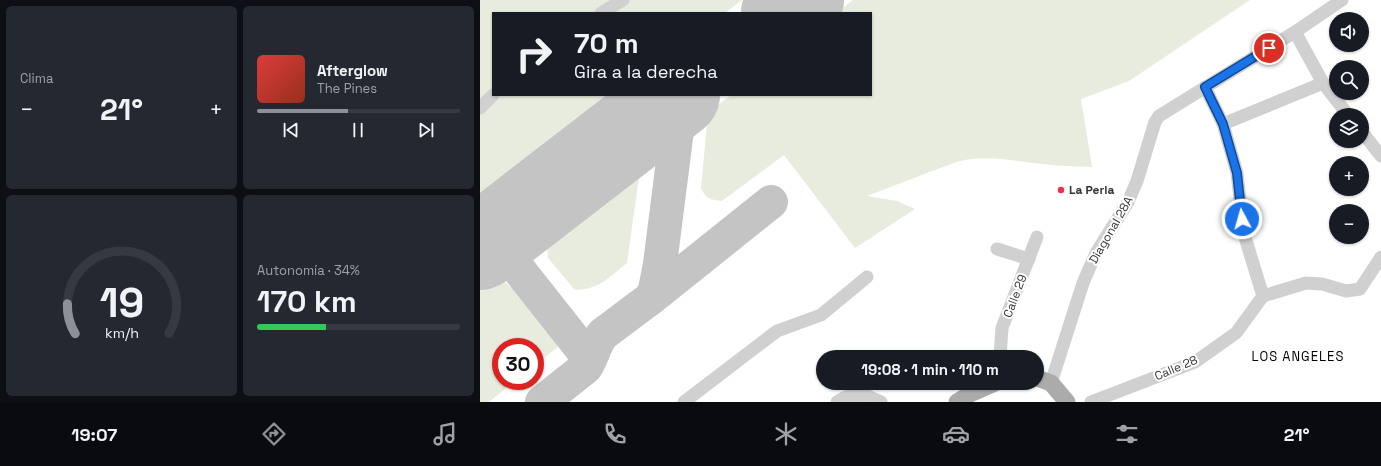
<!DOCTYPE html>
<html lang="es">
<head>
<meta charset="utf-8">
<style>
  body { margin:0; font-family:"Space Grotesk",sans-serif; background:#242831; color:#f1f3f6; height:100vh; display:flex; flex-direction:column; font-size:15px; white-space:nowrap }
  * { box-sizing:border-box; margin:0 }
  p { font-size:13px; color:#9ea1a6 }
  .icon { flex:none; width:22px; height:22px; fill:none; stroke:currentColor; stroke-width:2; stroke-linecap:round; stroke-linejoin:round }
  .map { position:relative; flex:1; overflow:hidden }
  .sheet { display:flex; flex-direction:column; gap:6px; padding:6px; background:#0d0f14; width:480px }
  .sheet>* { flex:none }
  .banner { position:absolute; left:12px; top:12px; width:380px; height:84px; border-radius:0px; box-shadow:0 1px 3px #0004; background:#171b24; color:#f1f3f6; overflow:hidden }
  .fabs { position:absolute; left:849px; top:12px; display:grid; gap:8px }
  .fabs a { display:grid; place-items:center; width:40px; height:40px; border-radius:50%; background:#171b24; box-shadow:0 1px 3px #0004; font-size:20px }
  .speed { position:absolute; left:12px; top:338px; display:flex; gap:8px; font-size:20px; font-weight:700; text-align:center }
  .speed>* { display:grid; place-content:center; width:52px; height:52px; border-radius:50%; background:#171b24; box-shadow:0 1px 3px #0004; line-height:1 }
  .speed .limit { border:6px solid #d22; background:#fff; color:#111 }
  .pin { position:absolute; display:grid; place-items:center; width:34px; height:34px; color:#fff; margin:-17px; border:2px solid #fff; border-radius:50%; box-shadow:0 1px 4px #0007 }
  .me { position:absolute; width:44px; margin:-22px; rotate:354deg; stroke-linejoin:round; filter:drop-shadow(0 0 3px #0008) }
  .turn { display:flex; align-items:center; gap:14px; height:84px; padding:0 16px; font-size:18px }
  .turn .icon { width:52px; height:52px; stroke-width:2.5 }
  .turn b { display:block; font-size:28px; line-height:34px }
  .big { font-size:30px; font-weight:700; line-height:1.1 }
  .sheet .card { flex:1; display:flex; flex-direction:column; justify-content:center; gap:6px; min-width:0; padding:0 14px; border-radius:6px; background:#242831 }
  .sheet .dial { align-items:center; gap:0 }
  .dial svg { height:104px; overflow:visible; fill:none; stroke:#363941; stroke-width:7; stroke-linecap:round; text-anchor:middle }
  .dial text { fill:#f1f3f6; stroke:none }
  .song { display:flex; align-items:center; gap:12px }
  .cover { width:48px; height:48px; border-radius:6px; background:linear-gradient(135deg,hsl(0 70% 55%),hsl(10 70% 35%)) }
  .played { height:4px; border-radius:2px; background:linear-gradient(90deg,#8c9099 45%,#363941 45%) }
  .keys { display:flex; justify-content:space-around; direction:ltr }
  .heat { display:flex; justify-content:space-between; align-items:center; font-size:22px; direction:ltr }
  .charge { height:6px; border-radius:3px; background:linear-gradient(90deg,#34c759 34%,#363941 0) }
  .sheet .tiles { flex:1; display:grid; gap:6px; grid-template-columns:repeat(2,1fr) }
  .trip { position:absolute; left:336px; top:350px; width:228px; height:40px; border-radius:20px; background:#171b24; box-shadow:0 1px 3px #0004; font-weight:700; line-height:40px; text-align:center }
  .menu { display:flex; height:64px; justify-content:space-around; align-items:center; background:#090b0e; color:#9ea1a6 }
  .menu .icon { width:28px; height:28px }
  .menu .active { color:#8c9099 }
  .menu b { font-size:18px; color:#f1f3f6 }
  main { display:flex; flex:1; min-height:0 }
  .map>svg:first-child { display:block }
  .green { fill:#e7ecde }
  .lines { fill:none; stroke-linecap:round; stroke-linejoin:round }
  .taxiway { stroke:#c4c4c4; stroke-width:34 }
  .runway { stroke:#c4c4c4; stroke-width:86 }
  .minor { stroke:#d0d0d0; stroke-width:13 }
  .major { stroke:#ababab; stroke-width:17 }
  .route-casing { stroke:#114b97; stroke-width:10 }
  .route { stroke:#1a73e8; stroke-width:7 }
  .poi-dot { fill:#ef3050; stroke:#fff; stroke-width:1.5 }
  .labels { text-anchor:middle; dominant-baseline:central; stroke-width:4; stroke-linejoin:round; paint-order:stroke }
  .poi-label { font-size:12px; font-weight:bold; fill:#333; stroke:#fff; text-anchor:start }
  .street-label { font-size:12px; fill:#333; stroke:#fff }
  .neighbourhood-label { font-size:13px; letter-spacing:1px; fill:#000; stroke:#fff }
</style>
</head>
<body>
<main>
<section class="sheet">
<div class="tiles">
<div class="card"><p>Clima</p>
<div class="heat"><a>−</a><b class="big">21°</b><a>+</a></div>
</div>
<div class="card">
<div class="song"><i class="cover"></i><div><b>Afterglow</b><p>The Pines</p></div></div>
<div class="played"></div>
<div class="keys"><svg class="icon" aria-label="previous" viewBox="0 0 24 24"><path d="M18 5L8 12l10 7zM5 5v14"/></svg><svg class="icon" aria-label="pause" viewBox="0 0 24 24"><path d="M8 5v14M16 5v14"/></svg><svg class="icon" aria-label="next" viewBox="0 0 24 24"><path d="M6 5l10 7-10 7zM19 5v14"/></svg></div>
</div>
<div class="card dial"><svg viewBox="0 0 100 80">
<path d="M14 69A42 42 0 1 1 86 69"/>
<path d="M14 69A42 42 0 0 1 8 46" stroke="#8c9099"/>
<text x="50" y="56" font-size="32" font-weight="700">19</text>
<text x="50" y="72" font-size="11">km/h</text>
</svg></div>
<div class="card"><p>Autonomía · 34%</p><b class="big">170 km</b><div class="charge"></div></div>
</div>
</section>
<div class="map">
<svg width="901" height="402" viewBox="0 0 901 402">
  <rect width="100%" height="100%" fill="#fff"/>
  <g class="green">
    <path d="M0,0H262L245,13H13V95H139L0,203Z"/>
    <path d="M373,0H770L649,81L601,99L612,167C596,166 579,166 562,164C532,161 506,154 476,162L387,196L417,201L435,209L375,248L304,155L242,201C231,200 226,199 221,188L228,113L251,95H391V13H356Z"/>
    <path d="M159,177L147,263C128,278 120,289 95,290L68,258L67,248Z"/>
    <path d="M16,274C34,290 52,306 66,326C70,332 74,340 78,347L55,365V347H21V381H35L9,402H0V286Z"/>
  </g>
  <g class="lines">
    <g class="taxiway">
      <path d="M142,138C161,131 187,133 193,157"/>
      <path d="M0,256C14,255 25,258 36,266L104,352L107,365"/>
      <path d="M36,266C29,242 31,235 44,213"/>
      <path d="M171,298L175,290L180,264L199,114L206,95"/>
      <path d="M62,402L105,368C113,358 114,344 123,334L171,298L291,202"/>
    </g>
    <g class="runway">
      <path d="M304,13L321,0"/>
      <path d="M0,247L197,95"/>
    </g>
    <g class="minor">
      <path d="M121,13L143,0"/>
      <path d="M815,32L843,83L868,115"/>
      <path d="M725,87L743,124L757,173L764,234L783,296"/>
      <path d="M0,108L13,95"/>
      <path d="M743,124L843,83"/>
      <path d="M882,132L901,156"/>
      <path d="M517,249L549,259"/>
      <path d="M783,296L826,283L842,284L866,291L880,289L901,257"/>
      <path d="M520,357L522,328L557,237"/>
      <path d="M571,383L603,283L616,253L648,202L657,181L675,122L679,116L815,32L862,0"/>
      <path d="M204,402L297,331L341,315L387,277"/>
      <path d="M357,402C366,396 372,393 383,394"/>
      <path d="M374,402L383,394L401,402"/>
      <path d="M611,402L715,362L756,333L783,296"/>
    </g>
    <g class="major">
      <path d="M557,378L571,383L587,402"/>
      <path d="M477,402L490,394L515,383"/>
    </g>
  </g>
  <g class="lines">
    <g class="route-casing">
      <path id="route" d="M762,219L757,173L743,124L725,87L789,48"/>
    </g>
    <use href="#route" class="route"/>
  </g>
  <circle class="poi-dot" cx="581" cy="190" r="4"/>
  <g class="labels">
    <g class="poi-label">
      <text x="589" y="190">La Perla</text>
    </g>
    <g class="street-label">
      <text transform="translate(631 230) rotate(-60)">Diagonal 28A</text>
      <text transform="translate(535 296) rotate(-69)">Calle 29</text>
      <text transform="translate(696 368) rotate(-23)">Calle 28</text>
    </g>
    <g class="neighbourhood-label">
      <text x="818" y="356">LOS ANGELES</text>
    </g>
  </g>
</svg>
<div class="fabs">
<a><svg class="icon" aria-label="sound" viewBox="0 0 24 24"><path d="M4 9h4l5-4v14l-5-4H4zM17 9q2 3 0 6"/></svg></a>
<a><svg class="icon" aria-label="search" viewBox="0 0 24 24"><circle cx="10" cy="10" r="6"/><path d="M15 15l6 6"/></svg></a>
<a><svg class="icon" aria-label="layers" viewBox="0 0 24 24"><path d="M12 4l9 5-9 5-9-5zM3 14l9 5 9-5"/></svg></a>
<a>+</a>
<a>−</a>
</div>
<div class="speed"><div class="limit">30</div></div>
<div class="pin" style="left:789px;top:48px;background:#d93025"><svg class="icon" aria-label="arrive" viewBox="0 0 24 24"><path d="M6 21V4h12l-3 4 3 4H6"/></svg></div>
<svg class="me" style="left:762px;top:219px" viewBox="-20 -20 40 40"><circle r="17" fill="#1a73e8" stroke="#fff" stroke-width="3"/><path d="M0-11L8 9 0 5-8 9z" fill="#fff"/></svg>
<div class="trip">19:08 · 1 min · 110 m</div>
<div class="banner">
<div class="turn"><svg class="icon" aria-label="right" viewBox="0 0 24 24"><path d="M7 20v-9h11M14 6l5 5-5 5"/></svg><div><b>70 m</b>Gira a la derecha</div></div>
</div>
</div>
</main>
<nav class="menu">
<b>19:07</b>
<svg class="icon active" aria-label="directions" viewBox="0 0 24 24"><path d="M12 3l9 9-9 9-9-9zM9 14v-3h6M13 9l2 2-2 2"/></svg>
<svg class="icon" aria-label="music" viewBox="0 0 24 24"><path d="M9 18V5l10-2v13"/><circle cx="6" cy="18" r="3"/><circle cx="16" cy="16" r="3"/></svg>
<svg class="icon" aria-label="phone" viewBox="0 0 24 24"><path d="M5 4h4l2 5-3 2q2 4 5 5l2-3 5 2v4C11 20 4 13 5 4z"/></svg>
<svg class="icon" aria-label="climate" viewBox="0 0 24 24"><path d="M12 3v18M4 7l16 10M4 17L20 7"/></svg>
<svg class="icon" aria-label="car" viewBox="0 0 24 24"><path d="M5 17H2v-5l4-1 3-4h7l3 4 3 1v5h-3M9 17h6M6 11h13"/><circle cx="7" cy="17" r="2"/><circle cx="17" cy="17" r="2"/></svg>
<svg class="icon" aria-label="filters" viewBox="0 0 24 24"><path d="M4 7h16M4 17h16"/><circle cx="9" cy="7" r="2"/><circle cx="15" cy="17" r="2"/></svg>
<b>21°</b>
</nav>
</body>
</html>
